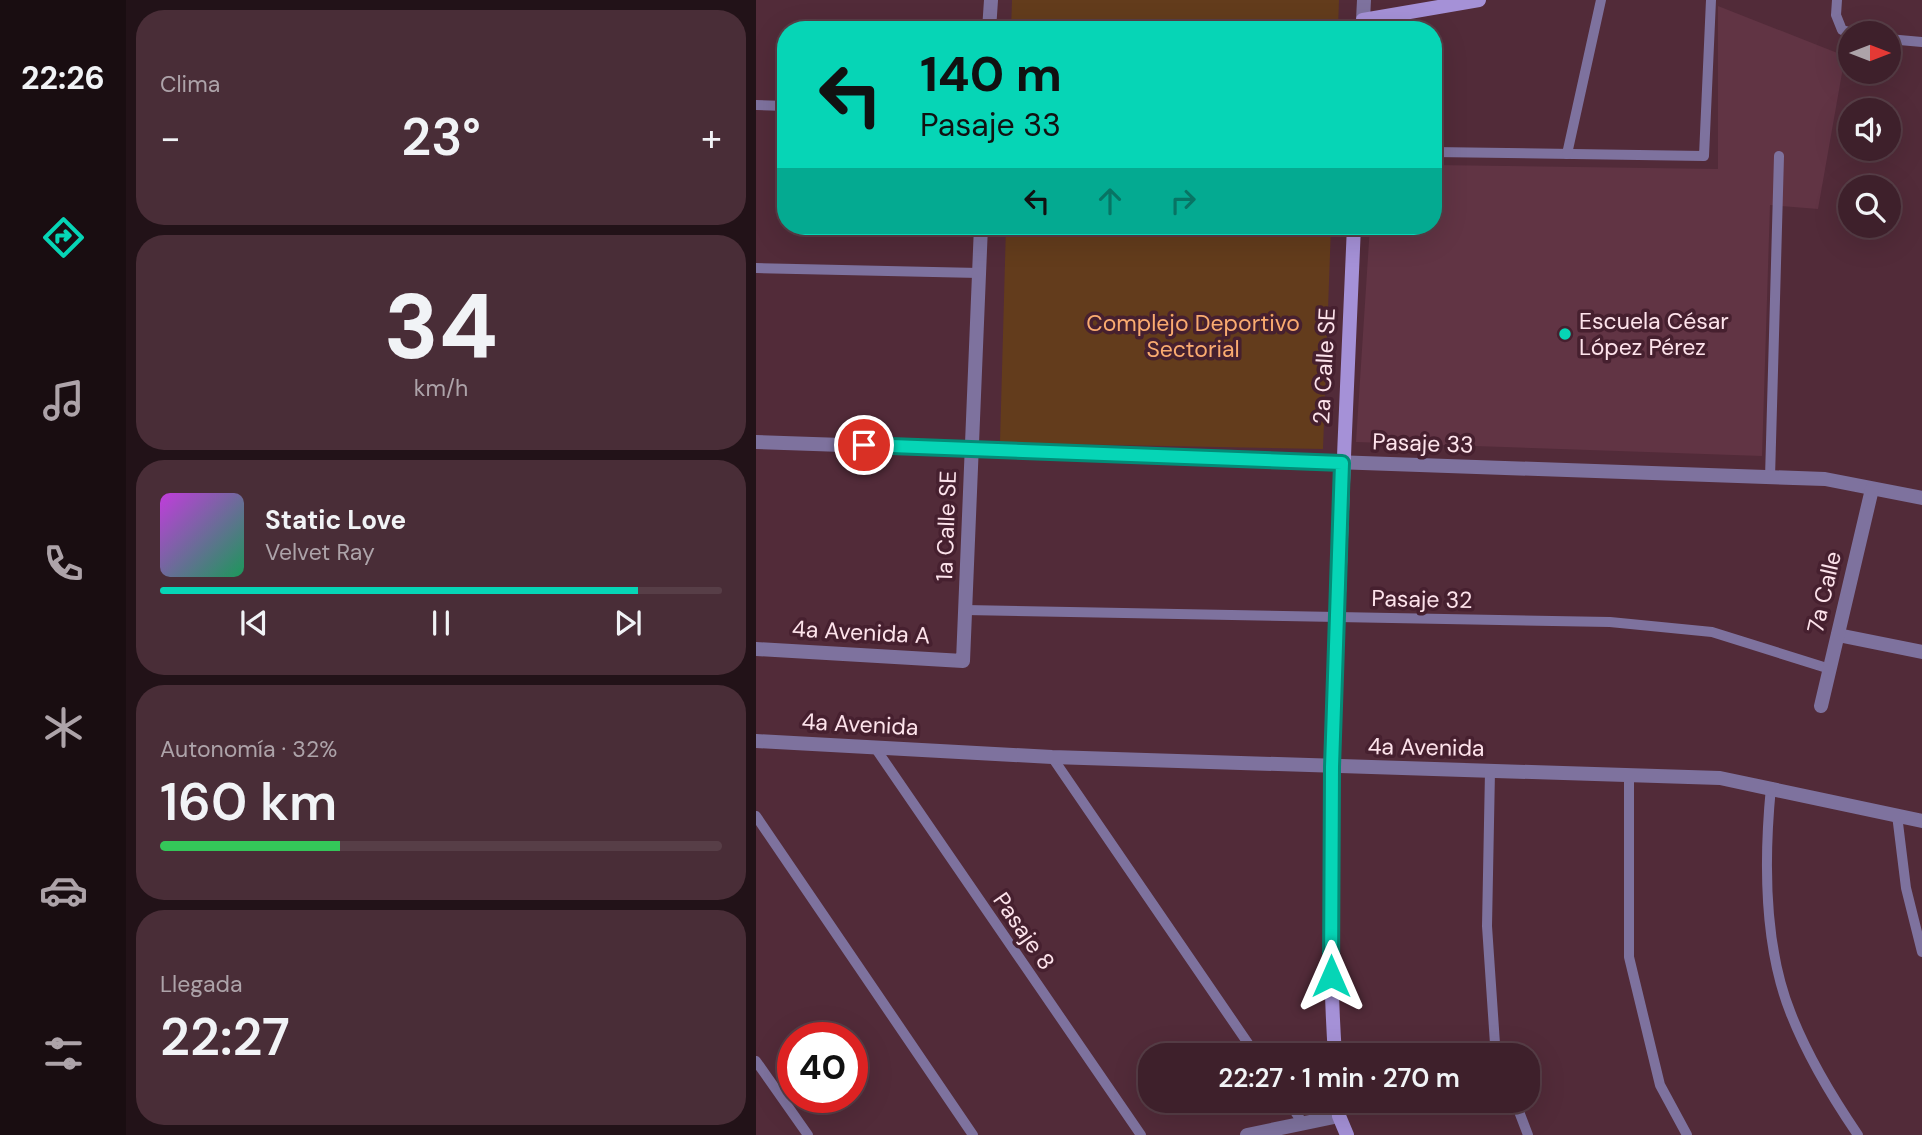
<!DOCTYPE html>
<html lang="es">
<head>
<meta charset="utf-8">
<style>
  body { margin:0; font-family:"DM Sans",sans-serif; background:#492d37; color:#f1f3f6; height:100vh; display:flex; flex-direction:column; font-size:26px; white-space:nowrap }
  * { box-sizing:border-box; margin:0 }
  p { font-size:23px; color:#ada3a9 }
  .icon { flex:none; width:38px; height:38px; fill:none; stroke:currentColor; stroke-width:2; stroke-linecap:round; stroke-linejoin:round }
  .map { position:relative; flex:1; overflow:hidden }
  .sheet { display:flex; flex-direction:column; gap:10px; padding:10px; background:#221218; width:630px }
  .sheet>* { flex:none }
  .banner { position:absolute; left:21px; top:21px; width:665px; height:214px; border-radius:28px; box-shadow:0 7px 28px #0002,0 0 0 2px #573e47; background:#06d5b6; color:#111; overflow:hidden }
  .needle { width:46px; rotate:90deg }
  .controls { position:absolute; left:1082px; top:21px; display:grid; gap:14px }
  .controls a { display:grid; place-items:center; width:63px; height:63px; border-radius:50%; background:#3e202b; box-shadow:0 7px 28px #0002,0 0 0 2px #573e47; font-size:35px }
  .speed { position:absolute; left:21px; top:1022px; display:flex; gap:14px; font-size:35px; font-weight:700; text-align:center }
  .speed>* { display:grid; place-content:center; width:91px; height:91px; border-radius:50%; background:#3e202b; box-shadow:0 7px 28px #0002,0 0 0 2px #573e47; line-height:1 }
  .speed .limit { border:10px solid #d22; background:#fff; color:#111 }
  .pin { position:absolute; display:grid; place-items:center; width:60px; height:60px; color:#fff; margin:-30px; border:4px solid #fff; border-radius:50%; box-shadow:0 2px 7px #0007 }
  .me { position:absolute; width:77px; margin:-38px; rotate:0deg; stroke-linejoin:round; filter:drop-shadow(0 0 5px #0008) }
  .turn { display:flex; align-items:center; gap:24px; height:147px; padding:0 28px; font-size:32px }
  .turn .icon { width:91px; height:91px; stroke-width:2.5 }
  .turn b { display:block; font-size:49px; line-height:60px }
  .lanes { display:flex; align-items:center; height:66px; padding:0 28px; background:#0003; justify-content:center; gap:35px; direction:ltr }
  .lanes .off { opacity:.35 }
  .big { font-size:52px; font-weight:600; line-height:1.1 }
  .sheet .card { flex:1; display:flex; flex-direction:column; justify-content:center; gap:10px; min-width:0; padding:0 24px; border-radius:28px; background:#492d37 }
  .sheet .dial { align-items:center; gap:0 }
  .dial b { font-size:91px; line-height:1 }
  .song { display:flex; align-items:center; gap:21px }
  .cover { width:84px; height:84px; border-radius:10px; background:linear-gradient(135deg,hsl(290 70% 55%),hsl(150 70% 35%)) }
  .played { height:7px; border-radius:4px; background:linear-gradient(90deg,#06d5b6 85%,#573e47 85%) }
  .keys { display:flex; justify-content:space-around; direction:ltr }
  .heat { display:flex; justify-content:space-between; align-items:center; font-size:38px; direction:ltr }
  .charge { height:10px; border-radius:5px; background:linear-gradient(90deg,#34c759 32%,#573e47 0) }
  .trip { position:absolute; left:382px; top:1043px; width:402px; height:70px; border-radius:28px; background:#3e202b; box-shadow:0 7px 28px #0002,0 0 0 2px #573e47; font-weight:600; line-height:70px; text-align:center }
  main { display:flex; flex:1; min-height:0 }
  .tab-bar { display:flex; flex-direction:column; width:126px; justify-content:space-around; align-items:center; background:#190d11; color:#ada3a9 }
  .tab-bar .icon { width:49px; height:49px }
  .tab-bar .on { color:#06d5b6 }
  .tab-bar b { font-size:32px; color:#f1f3f6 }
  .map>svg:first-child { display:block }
  .built { fill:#613444 }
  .green { fill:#633c1c }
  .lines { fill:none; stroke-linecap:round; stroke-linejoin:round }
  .lane { stroke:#7e729e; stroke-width:10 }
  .street { stroke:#7e729e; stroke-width:14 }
  .secondary { stroke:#a591d7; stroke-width:14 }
  .route-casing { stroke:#048a76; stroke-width:18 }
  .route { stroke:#06d5b6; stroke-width:12 }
  .poi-dot { fill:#06d5b6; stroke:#46202f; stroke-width:2.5 }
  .labels { text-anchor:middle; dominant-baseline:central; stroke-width:7; stroke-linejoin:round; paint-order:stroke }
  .poi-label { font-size:23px; fill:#fde3eb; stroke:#46202f; text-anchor:start }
  .park-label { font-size:23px; fill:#faab70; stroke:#46202f }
  .street-label { font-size:23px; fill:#fde3eb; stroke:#46202f }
</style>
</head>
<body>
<main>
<nav class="tab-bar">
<b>22:26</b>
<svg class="icon on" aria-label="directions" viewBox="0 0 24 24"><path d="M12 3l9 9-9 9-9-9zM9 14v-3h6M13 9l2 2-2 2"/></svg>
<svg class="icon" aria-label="music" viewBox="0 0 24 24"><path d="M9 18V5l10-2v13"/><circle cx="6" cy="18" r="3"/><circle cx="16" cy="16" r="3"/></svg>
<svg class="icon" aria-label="phone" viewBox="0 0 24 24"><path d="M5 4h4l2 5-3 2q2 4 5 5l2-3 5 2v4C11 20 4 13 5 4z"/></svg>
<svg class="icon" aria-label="climate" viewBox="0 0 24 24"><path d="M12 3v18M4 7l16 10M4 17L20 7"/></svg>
<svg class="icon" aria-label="car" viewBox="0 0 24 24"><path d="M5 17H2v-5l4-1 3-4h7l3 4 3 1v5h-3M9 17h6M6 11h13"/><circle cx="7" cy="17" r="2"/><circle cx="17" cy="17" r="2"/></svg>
<svg class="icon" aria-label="filters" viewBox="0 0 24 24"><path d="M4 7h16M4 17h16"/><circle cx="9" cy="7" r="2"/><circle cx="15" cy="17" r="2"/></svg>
</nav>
<section class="sheet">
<div class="card"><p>Clima</p>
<div class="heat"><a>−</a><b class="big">23°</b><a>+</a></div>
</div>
<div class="card dial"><b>34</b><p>km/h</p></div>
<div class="card">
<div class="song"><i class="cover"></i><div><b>Static Love</b><p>Velvet Ray</p></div></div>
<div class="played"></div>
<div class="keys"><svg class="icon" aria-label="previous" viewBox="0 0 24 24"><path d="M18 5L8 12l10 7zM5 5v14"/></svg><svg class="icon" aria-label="pause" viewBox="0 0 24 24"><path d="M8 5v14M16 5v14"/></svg><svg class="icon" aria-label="next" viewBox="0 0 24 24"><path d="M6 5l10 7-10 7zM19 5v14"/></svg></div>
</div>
<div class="card"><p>Autonomía · 32%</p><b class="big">160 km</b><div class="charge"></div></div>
<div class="card"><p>Llegada</p><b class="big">22:27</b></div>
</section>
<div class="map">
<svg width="1166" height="1135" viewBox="0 0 1166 1135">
  <rect width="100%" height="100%" fill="#522b39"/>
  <path class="built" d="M962,6L1089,56L1062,209L1014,205L1006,456L600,442L614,226H677V165L962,169Z"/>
  <g class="green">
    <path d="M256,0H583L582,30H255Z"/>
    <path d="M250,226H575L567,449L244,443Z"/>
  </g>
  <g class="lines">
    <g class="lane">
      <path d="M1081,0L1080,15L1086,30L1097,33"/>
      <path d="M1132,39L1166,42"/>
      <path d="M0,105L30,106"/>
      <path d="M677,152L948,156L955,0"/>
      <path d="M811,154L845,0"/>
      <path d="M0,268L223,273"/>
      <path d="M1014,478L1023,156"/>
      <path d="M209,610L854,622L956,632L1074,669"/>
      <path d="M120,749L385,1135"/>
      <path d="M296,757L500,1055"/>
      <path d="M734,771L731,926L739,1044L743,1055"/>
      <path d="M873,774V957L904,1085L931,1135"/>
      <path d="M1015,787C1008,859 1007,945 1035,1014C1052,1057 1076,1097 1102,1135"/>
      <path d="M1141,815L1150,888L1166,952"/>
      <path d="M0,816L217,1135"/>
      <path d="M0,1061L52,1135"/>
      <path d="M532,1101L546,1122"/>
      <path d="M759,1101L772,1135"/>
    </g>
    <g class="street">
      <path d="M607,20L608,0"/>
      <path d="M233,30L235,0"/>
      <path d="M0,442L1069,479L1166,498"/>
      <path d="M1082,635L1166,652"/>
      <path d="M0,649L207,661L225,226"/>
      <path d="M1065,706L1116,489"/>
      <path d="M0,741L296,757L964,778L1166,821"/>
      <path d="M491,1135L583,1116"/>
    </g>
    <g class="secondary">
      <path d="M606,30L607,20L723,0"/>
      <path d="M579,1055C570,920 576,783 581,648C586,507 591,367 598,226"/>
      <path d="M582,1101L583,1116L591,1135"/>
    </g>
  </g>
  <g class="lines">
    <g class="route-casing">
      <path id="route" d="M108,445L586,463L576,767L575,976"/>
    </g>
    <use href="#route" class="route"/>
  </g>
  <circle class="poi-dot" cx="809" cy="334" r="7"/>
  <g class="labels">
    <g class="poi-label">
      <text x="823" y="321">Escuela César<tspan x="823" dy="26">López Pérez</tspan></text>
    </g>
    <g class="park-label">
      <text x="437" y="323">Complejo Deportivo<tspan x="437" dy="26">Sectorial</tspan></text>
    </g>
    <g class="street-label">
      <text transform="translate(568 366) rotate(-87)">2a Calle SE</text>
      <text transform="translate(667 443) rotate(2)">Pasaje 33</text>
      <text transform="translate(190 526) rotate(-88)">1a Calle SE</text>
      <text transform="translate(1068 592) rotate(-77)">7a Calle</text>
      <text transform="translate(666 599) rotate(1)">Pasaje 32</text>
      <text transform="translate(105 632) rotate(3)">4a Avenida A</text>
      <text transform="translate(104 724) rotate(3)">4a Avenida</text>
      <text transform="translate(670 747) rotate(1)">4a Avenida</text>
      <text transform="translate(268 931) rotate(55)">Pasaje 8</text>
    </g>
  </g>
</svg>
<div class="controls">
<a><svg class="needle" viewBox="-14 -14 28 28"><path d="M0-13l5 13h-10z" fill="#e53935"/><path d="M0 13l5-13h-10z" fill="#ada3a9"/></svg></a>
<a><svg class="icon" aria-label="sound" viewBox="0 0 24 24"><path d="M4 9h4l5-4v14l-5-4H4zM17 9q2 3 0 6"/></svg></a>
<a><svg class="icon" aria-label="search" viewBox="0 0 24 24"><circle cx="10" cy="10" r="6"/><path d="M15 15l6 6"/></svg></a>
</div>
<div class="speed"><div class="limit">40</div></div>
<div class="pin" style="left:108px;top:445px;background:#d93025"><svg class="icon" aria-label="arrive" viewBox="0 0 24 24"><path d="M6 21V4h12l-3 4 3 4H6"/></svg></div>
<svg class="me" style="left:575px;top:976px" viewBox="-20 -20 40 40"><path d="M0-17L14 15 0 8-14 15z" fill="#06d5b6" stroke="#fff" stroke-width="4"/></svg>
<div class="trip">22:27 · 1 min · 270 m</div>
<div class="banner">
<div class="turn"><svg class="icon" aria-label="left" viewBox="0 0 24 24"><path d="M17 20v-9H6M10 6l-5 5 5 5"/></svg><div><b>140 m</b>Pasaje 33</div></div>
<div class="lanes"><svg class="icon" aria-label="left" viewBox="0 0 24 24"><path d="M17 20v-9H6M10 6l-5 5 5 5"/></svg><svg class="icon off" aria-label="ahead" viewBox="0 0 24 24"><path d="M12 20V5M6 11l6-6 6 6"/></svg><svg class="icon off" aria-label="right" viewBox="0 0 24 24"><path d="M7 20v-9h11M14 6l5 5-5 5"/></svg></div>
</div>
</div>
</main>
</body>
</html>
